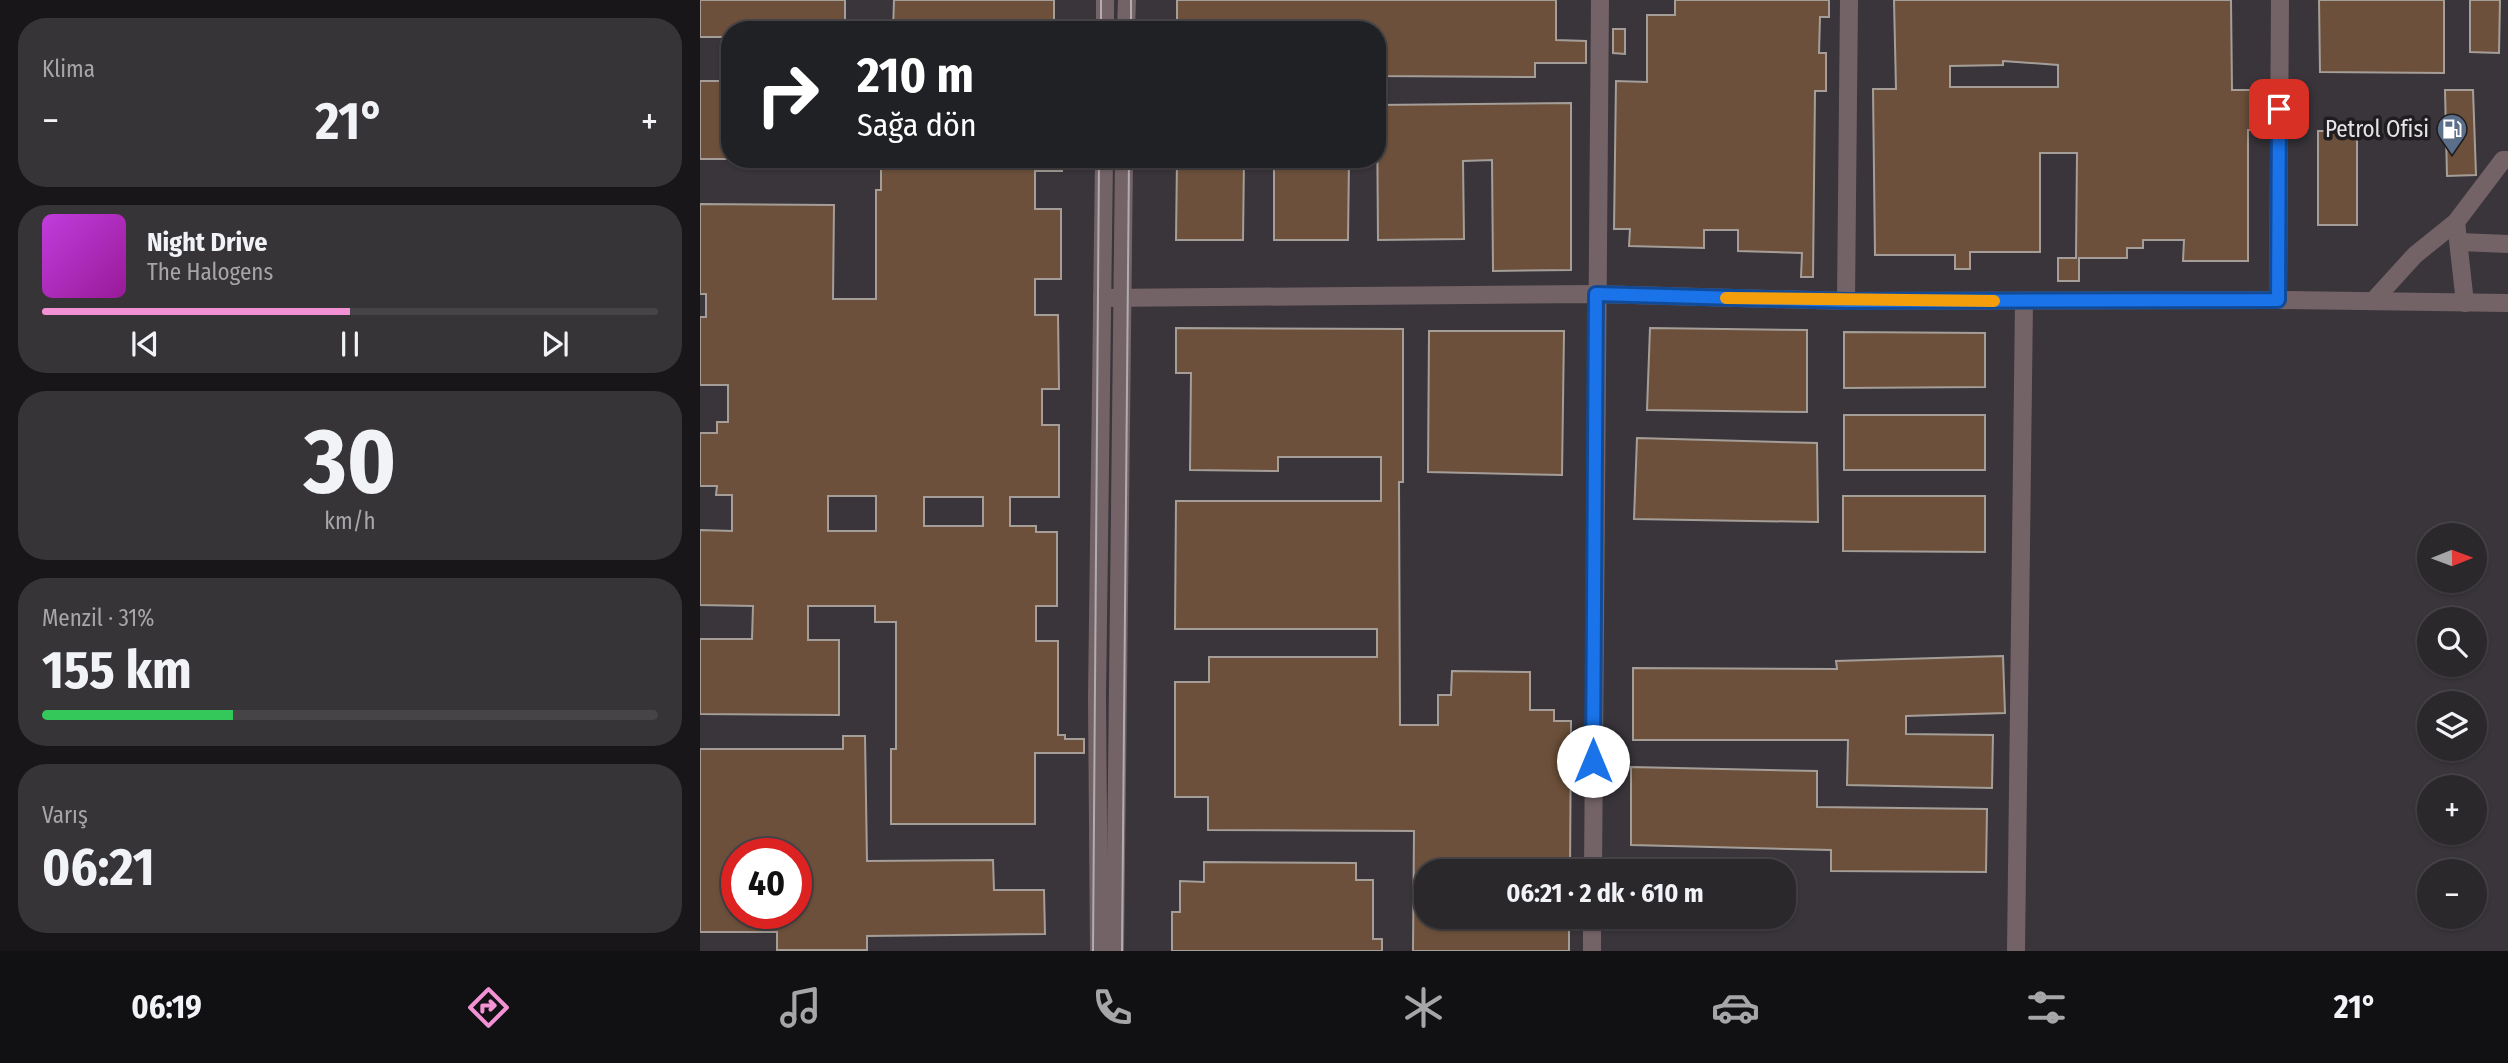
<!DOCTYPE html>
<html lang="tr">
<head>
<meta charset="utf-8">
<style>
  body { margin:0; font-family:"Fira Sans Condensed",sans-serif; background:#373438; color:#f1f3f6; height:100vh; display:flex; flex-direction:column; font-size:26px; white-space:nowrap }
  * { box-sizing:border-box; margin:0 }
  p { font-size:23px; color:#a6a6a9 }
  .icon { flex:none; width:38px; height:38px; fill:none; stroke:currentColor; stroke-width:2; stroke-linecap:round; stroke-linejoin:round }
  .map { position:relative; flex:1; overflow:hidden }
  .details { display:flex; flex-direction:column; gap:18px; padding:18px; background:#181618; width:700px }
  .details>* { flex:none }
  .banner { position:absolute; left:21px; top:21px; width:665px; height:147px; border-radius:28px; box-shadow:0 2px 5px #0004,0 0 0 2px #474448; background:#202124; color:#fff; overflow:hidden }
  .needle { width:46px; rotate:89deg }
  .controls { position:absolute; left:1717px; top:523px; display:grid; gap:14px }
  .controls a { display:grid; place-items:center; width:70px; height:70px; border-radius:50%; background:#2b282c; box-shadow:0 2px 5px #0004,0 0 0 2px #474448; font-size:35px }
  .speed { position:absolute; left:21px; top:838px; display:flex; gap:14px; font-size:35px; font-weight:700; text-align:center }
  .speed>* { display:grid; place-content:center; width:91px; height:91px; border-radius:50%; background:#2b282c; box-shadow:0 2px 5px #0004,0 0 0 2px #474448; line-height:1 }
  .speed .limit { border:10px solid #d22; background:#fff; color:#111 }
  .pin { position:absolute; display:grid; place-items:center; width:60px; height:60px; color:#fff; margin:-30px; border-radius:14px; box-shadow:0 4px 10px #0006 }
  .me { position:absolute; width:77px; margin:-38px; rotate:0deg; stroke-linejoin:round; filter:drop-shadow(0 0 5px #0008) }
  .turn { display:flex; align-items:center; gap:24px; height:147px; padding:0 21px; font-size:32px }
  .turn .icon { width:91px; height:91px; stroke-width:2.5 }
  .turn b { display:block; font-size:49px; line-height:60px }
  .big { font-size:52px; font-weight:700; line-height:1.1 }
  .details .card { flex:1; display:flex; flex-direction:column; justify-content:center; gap:10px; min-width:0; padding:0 24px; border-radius:28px; background:#373438 }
  .details .dial { align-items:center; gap:0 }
  .dial b { font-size:91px; line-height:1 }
  .song { display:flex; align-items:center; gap:21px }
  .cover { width:84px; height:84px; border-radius:10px; background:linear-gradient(135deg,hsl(290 70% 55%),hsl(300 70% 35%)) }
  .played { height:7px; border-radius:4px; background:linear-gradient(90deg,#f391d5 50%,#474448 50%) }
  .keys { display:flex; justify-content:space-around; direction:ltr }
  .heat { display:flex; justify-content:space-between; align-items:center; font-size:38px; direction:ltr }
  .charge { height:10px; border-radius:5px; background:linear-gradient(90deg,#34c759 31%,#474448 0) }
  .trip { position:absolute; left:714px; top:859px; width:382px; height:70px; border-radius:28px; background:#2b282c; box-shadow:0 2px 5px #0004,0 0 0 2px #474448; font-weight:700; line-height:70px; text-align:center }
  .dock { display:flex; height:112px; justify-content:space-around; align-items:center; background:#111012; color:#a6a6a9 }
  .dock .icon { width:49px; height:49px }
  .dock .on { color:#f391d5 }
  .dock b { font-size:32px; color:#f1f3f6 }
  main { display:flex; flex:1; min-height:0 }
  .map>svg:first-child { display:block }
  .building { fill:#6c503b; stroke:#a59e98; stroke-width:2; fill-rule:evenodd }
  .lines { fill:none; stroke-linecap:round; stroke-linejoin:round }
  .minor { stroke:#746366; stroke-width:18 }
  .tram { stroke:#b0adb1; stroke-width:2 }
  .route-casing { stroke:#114b97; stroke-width:18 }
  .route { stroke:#1a73e8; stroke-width:12 }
  .slow { stroke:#f59e0b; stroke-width:12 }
  .labels { text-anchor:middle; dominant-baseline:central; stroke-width:7; stroke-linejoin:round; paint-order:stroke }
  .poi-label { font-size:23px; fill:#e6e4e7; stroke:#1f1d20; text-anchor:end }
</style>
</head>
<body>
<main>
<section class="details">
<div class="card"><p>Klima</p>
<div class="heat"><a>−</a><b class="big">21°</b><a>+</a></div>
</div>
<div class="card">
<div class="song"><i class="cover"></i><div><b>Night Drive</b><p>The Halogens</p></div></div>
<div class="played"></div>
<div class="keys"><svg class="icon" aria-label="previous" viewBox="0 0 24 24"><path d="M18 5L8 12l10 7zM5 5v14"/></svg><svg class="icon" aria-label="pause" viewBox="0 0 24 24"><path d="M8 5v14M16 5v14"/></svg><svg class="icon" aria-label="next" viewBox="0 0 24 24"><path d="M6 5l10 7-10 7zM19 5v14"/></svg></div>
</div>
<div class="card dial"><b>30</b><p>km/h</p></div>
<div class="card"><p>Menzil · 31%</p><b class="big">155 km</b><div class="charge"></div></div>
<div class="card"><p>Varış</p><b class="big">06:21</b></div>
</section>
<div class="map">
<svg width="1808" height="951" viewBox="0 0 1808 951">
  <rect width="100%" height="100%" fill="#39353b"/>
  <g class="building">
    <path d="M0,0H145V30H30V37H0Z"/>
    <path d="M194,0H354V30H193Z"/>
    <path d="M477,0H856V40L886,41V63H835V77L677,76V30H477Z"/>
    <path d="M975,0H1129V17H1120L1119,53H1126V91H1115L1113,277H1101L1102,253L1038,251V230H1004V248L929,246L930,229H914L916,81L947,82V15H975Z"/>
    <path d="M1194,0H1531L1532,90H1563V130H1548V261H1483L1484,240H1443V248H1427V258H1379V281H1358V258H1376L1377,153H1340V252H1270V269H1255V255H1175L1173,89H1196ZM1303,61L1358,65V87H1250V66L1303,65Z"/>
    <path d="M1619,0H1744V73L1620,72Z"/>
    <path d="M1770,0H1800L1799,53L1770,52Z"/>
    <path d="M913,29H925V54L913,53Z"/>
    <rect x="0" y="81" width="30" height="78"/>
    <path d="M1745,90H1773L1776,175L1747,176Z"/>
    <path d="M871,103V270L793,271L792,160L763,161L764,239L678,240L677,105Z"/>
    <rect x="1618" y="131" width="39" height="94"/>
    <path d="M181,159H362V171H335V209H361V279H335V315H358L359,389H342V425H359V497H310V526H336V532H357V606H336V641H358V735H365V739H384V753H335V824H191V749H196V622H175V606H108V640H139V715L0,714V639H52L53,606L0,605V530L32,531V495H16L17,486H0V433H17V422H28V385H0V317H6V294H0V204L134,205L133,299H176V190H181ZM128,496H176V531H128ZM224,497H283V526H224Z"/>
    <path d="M477,159H544L543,240H476Z"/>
    <path d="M574,159H649L648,240H574Z"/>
    <path d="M476,328L703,329V482H699L700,725H738V695H751L752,671L830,672V710H854V721H871L870,872H726V917H869V951H713L714,831L508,830V797H475V682H509V657H677V629H475L476,501H681V457H578V471L490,470L491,373H476Z"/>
    <path d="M950,328L1107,330V412L947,410Z"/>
    <path d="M729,331H864L862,475L728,472Z"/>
    <path d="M1144,332L1285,333V387L1144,388Z"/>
    <rect x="1144" y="415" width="141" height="55"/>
    <path d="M937,438L1117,443L1118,522L934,519Z"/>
    <path d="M1143,496H1285V552L1143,551Z"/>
    <path d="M1303,656L1305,713L1206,716V734L1293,735L1292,788L1147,785L1148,740H933V668L1137,669L1136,661Z"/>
    <path d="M143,736H165L167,861L293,860L294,890H344L345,934L167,936V950H77V932H0V749H143ZM37,854H96V914H37Z"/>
    <path d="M931,767L1117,771V807L1287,809L1286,872L1131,871V850L931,845Z"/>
    <path d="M504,862L656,863V880H673V939H682V951H472V912H480V881L504,882Z"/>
  </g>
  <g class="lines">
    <g class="minor">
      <path d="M405,30V0"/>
      <path d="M426,30L427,0"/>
      <path d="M1756,222L1765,303"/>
      <path d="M1760,242L1808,244"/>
      <path d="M402,298L896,294L1146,301L1578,300L1808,303"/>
      <path d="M1578,300L1580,0"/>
      <path d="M1674,300L1715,255L1756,222L1803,160H1808"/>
      <path d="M1146,301L1149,0"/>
      <path d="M893,872L900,0"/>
      <path d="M399,951L397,697L404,159"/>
      <path d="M415,951L424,159"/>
      <path d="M892,951V917"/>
      <path d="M1316,951L1324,301"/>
    </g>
    <g class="tram">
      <path d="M401,30V0"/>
      <path d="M431,30V0"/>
      <path d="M393,951L399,159"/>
      <path d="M422,951L429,159"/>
    </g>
  </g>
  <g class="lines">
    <g class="route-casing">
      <path id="route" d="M893,761L896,294L1146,301L1578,300L1579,109"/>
    </g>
    <use href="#route" class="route"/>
    <path class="slow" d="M1026,298L1294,301"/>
  </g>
  <defs>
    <g id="fuel-pin" transform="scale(1.575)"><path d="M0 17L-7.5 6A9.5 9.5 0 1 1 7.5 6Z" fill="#5c6f8a" stroke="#1f1d20"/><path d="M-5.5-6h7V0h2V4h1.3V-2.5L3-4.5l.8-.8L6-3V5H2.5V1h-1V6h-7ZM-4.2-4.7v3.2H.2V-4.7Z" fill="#fff"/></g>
  </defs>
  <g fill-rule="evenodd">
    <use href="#fuel-pin" x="1752" y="129"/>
  </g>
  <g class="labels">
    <g class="poi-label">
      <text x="1729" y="129">Petrol Ofisi</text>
    </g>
  </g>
</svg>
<div class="controls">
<a><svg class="needle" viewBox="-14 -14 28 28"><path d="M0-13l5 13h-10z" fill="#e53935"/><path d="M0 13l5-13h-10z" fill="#a6a6a9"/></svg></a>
<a><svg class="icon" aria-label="search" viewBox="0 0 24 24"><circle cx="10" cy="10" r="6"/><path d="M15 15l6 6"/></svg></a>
<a><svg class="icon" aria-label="layers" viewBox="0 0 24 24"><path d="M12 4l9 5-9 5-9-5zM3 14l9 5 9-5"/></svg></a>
<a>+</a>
<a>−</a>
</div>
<div class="speed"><div class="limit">40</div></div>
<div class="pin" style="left:1579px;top:109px;background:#d93025"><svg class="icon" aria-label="arrive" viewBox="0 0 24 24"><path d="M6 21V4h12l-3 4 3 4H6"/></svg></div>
<svg class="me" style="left:893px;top:761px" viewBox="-20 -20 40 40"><circle r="19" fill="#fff"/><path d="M0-13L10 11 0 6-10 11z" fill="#1a73e8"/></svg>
<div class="trip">06:21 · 2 dk · 610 m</div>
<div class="banner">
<div class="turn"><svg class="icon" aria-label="right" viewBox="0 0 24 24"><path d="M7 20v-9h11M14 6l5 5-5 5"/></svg><div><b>210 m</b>Sağa dön</div></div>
</div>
</div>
</main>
<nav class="dock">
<b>06:19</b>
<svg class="icon on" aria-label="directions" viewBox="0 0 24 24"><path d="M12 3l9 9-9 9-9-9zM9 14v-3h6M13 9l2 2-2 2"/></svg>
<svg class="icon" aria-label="music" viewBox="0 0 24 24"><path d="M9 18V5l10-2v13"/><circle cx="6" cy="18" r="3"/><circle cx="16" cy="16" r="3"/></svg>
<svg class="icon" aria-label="phone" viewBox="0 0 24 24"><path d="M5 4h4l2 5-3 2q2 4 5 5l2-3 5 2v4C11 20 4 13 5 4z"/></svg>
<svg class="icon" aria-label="climate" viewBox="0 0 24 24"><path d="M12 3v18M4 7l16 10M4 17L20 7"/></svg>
<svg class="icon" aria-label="car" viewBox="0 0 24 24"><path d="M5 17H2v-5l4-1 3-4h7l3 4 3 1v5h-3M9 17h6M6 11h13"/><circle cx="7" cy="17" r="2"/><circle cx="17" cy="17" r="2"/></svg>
<svg class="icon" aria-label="filters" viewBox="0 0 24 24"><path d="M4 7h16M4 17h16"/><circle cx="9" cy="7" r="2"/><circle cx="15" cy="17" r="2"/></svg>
<b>21°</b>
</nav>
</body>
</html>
